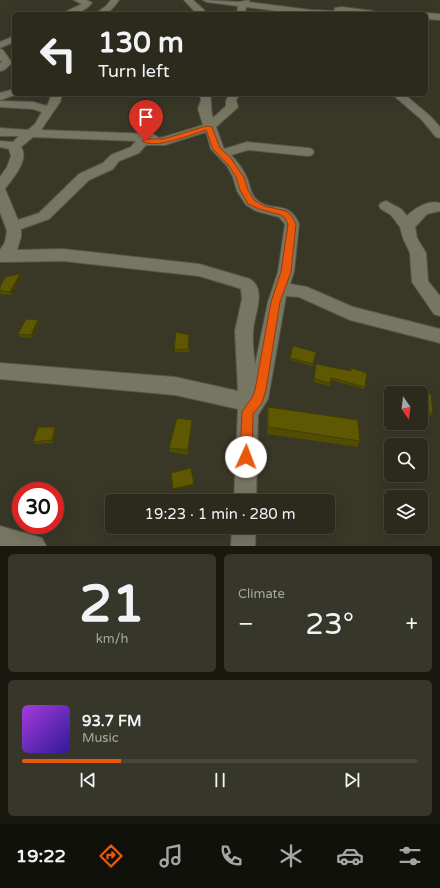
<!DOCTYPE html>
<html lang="en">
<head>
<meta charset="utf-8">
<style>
  body { margin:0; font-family:"Varela Round",sans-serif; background:#37362a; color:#f1f3f6; height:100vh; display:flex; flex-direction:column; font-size:15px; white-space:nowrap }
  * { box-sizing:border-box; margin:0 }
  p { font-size:13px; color:#a6a7a4 }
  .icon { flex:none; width:22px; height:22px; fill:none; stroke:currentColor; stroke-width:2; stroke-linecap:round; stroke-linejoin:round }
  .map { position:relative; height:546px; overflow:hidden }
  .drawer { display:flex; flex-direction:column; gap:8px; padding:8px; background:#181710; flex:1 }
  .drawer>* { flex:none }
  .banner { position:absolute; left:12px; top:12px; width:416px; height:84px; border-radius:6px; box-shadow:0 4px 16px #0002,0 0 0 1px #47463b; background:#2b2a1d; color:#f1f3f6; overflow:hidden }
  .needle { width:26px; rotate:166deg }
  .fabs { position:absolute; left:384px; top:386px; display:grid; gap:8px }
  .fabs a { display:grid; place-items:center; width:44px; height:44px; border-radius:6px; background:#2b2a1d; box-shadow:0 4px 16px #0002,0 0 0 1px #47463b; font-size:20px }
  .speed { position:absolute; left:12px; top:482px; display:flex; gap:8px; font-size:20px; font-weight:700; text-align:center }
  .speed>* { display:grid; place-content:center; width:52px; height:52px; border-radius:50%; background:#2b2a1d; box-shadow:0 4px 16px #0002,0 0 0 1px #47463b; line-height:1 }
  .speed .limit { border:6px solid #d22; background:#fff; color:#111 }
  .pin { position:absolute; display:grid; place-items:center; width:34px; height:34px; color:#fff; margin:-41px -17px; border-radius:50% 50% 50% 0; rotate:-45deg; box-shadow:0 0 4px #0007 }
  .pin .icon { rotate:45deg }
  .me { position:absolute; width:44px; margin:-22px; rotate:2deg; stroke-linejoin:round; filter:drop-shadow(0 0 3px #0008) }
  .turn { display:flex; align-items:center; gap:14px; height:84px; padding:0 20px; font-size:18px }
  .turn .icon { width:52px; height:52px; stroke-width:2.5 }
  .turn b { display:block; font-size:28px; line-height:34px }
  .big { font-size:30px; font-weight:600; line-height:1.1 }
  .drawer .widget { flex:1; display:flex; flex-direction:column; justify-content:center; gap:6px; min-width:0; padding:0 14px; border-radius:6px; background:#37362a }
  .drawer .dial { align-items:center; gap:0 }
  .dial b { font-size:52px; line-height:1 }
  .song { display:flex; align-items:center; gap:12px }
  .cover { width:48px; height:48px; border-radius:6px; background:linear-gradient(135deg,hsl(280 70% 55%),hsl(250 70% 35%)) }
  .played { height:4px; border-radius:2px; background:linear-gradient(90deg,#ea580c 25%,#47463b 25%) }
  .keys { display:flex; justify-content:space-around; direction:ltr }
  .heat { display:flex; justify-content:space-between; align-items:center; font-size:22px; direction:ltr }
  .drawer .tiles { flex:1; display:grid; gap:8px; grid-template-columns:1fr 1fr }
  .widget:last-child { grid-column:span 2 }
  .trip { position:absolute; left:105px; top:494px; width:230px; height:40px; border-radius:6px; background:#2b2a1d; box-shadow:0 4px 16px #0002,0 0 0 1px #47463b; font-weight:600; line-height:40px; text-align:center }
  .dock { display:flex; height:64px; justify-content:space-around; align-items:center; background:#11110c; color:#a6a7a4 }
  .dock .icon { width:28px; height:28px }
  .dock .current { color:#ea580c }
  .dock b { font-size:18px; color:#f1f3f6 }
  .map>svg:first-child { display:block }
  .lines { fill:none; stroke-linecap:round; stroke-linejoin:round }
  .minor-casing { stroke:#575647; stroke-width:2 }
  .minor { fill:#777663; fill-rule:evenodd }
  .wall { fill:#524c03 }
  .shaded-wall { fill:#423e02 }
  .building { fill:#5f5803; stroke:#423e02 }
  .route { fill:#ea580c; stroke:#983908 }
</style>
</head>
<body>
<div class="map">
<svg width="440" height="546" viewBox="0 0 440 546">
  <rect width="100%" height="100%" fill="#393827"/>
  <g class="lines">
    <g class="minor-casing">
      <g id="minor">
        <path d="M74,0H87L92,3C84,13 73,14 61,14L82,4Z"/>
        <path d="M111,0H119C111,11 109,14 95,14L106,6Z"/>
        <path d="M184,0H193L204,10L205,14H197Z"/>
        <path d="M203,0L239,2L250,0L248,2L311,10L334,11L335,8L342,7L373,11L377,14H357L343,12V14H299L246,7L245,14H237L238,6L207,2Z"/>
        <path d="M426,13L440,14V20L426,19V14H424Z"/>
        <path d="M14,36V42L0,48V42Z"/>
        <path d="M0,49L3,50L12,63L4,70L0,71V63L2,62L0,60Z"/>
        <path d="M14,89V94H18L0,100V93Z"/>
        <path d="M52,94H62L60,102L41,130L153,134L159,138L164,137L203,125L198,109L201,100L200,94H210C212,103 210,109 213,118L226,106V100L230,94H240L236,100L238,107L236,109L216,127L224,149L247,142L308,148L312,149L314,152L312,155L308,156L248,150L231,155C237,161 244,171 247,178C250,185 250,193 256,199C271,214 288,198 299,224L294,272L290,284L307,287L353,307L440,329V343L350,320L299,297L286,296L268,399L258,415L256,501H234L238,409L175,395L0,379V363L175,377L238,391L235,331L242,299L241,289L239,288L199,276L63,261L0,262V250L5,242L7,231L0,212V177L7,167L11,156L9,149L0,147V141L13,142L19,136H0V128L28,130L35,124L42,112L33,109L0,107V101L33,102L47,106ZM206,132L211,149L227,166L233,177L237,191L246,205L256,211L279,217L285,224L278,272L268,302L255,365C254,354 252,342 253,331C254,315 267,289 250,279L199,264L63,249L17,250L21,237V229L49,219L89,180L113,169L119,161L139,153L146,145H165ZM33,137L136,141L131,147L111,155L103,163L79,174L39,213L18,220L5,189C12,179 30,160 21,147Z"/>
        <path d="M392,94H404L430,116L440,127V138L436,137L422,120Z"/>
        <path d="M386,201L401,209L407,216C415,208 428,200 440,203V211L427,214L415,227L417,238L426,253L428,281L440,296V316L434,314L412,282L410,253L403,238L400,227L391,215L381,209L379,206L381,203Z"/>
        <path d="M0,526L42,538L46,546H0Z"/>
        <path d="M232,527H256L255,546H231Z"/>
      </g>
    </g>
    <use href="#minor" class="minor"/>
  </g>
  <g class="wall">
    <path d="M20,274L21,277L11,295L0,294V287Z"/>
    <path d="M39,323L33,338L20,337L18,334Z"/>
    <path d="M189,338V352H175L174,350Z"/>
    <path d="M293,346L313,364L312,366L290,360Z"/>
    <path d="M316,364L350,371L351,368L365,387L364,389L331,380L330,386L313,382Z"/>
    <path d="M419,392L431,394L433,413L431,416L421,414V393H418Z"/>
    <path d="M268,407L360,441L357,447L267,434V414Z"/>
    <path d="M192,425L188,455L170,452L169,448Z"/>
    <path d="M55,427L56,430L53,443L35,444L33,442Z"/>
  </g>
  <g class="shaded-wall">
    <path d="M20,274L21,277L11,295L10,292Z"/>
    <path d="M38,320L39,323L33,338L31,335Z"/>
    <path d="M192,420V425L188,455V450Z"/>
    <path d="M55,427L56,430L53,443L52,440Z"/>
    <path d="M194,484V486L174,491L173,489Z"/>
  </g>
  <g class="building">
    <path d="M20,274L10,292L0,291V287L5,277Z"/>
    <path d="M26,319L38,320L31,335L18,334Z"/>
    <path d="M176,332L189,335L188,349L174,350Z"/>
    <path d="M293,346L316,352L313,364L290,358Z"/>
    <path d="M316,364L351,371V368L367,373L365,387L331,378L330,383L314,379Z"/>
    <path d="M419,392L431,394L433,413L421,411V393H419Z"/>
    <path d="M268,407L358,420L360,441L268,427Z"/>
    <path d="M177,418L192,420L188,450L169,448Z"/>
    <path d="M38,427H55L52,440L33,442Z"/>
    <path d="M191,468L194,484L173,489L171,473Z"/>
  </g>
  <path class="route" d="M206,126L212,127L220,148L231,158L236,166L244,177L248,190L254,200L264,206L286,211L291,215L296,224L291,272L280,302L266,390L262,403L253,414L252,457L250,461L246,463L242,461L240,457L242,412L253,396L255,390L271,302L281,272L288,224L285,218L281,215L259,209L248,204L240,190L236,177L229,166L213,149L206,130C193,134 154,150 142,141L146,139H164Z"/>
</svg>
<div class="fabs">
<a><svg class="needle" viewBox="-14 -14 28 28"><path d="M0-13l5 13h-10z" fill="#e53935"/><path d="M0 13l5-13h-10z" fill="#a6a7a4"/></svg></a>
<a><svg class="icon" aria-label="search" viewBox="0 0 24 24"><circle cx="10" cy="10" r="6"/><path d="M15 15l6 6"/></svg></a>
<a><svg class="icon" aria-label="layers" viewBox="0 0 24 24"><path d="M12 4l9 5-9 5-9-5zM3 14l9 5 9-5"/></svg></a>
</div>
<div class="speed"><div class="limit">30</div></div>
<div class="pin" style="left:146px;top:141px;background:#d93025"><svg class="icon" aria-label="arrive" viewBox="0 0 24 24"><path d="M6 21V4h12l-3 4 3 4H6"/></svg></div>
<svg class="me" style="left:246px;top:457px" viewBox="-20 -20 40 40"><circle r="19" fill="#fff"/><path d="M0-13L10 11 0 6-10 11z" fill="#ea580c"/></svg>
<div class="trip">19:23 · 1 min · 280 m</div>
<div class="banner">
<div class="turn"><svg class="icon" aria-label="left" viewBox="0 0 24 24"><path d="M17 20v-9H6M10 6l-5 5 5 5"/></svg><div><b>130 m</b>Turn left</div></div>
</div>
</div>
<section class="drawer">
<div class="tiles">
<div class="widget dial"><b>21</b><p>km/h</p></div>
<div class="widget"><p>Climate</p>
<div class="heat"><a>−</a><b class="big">23°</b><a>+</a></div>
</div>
<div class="widget">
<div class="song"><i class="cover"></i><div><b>93.7 FM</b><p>Music</p></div></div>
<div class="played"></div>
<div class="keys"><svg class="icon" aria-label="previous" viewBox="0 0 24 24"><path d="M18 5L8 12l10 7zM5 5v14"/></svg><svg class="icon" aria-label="pause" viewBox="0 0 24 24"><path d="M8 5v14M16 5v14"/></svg><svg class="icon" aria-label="next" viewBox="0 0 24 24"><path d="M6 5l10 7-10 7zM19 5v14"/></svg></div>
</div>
</div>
</section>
<nav class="dock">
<b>19:22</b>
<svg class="icon current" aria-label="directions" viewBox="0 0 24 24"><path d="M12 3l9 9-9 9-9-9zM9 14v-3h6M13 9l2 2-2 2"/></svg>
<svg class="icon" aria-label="music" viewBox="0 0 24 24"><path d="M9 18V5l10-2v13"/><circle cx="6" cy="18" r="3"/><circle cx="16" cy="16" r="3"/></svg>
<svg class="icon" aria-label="phone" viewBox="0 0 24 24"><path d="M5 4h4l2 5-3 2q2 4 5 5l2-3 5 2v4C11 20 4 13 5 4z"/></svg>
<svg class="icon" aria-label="climate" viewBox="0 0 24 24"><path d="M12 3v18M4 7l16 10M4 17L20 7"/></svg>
<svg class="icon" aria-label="car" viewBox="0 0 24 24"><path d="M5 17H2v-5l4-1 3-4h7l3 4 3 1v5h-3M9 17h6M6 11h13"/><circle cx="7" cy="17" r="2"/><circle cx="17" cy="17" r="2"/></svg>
<svg class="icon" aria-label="filters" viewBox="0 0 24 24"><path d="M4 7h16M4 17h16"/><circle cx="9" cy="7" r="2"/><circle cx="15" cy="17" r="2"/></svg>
</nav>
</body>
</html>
